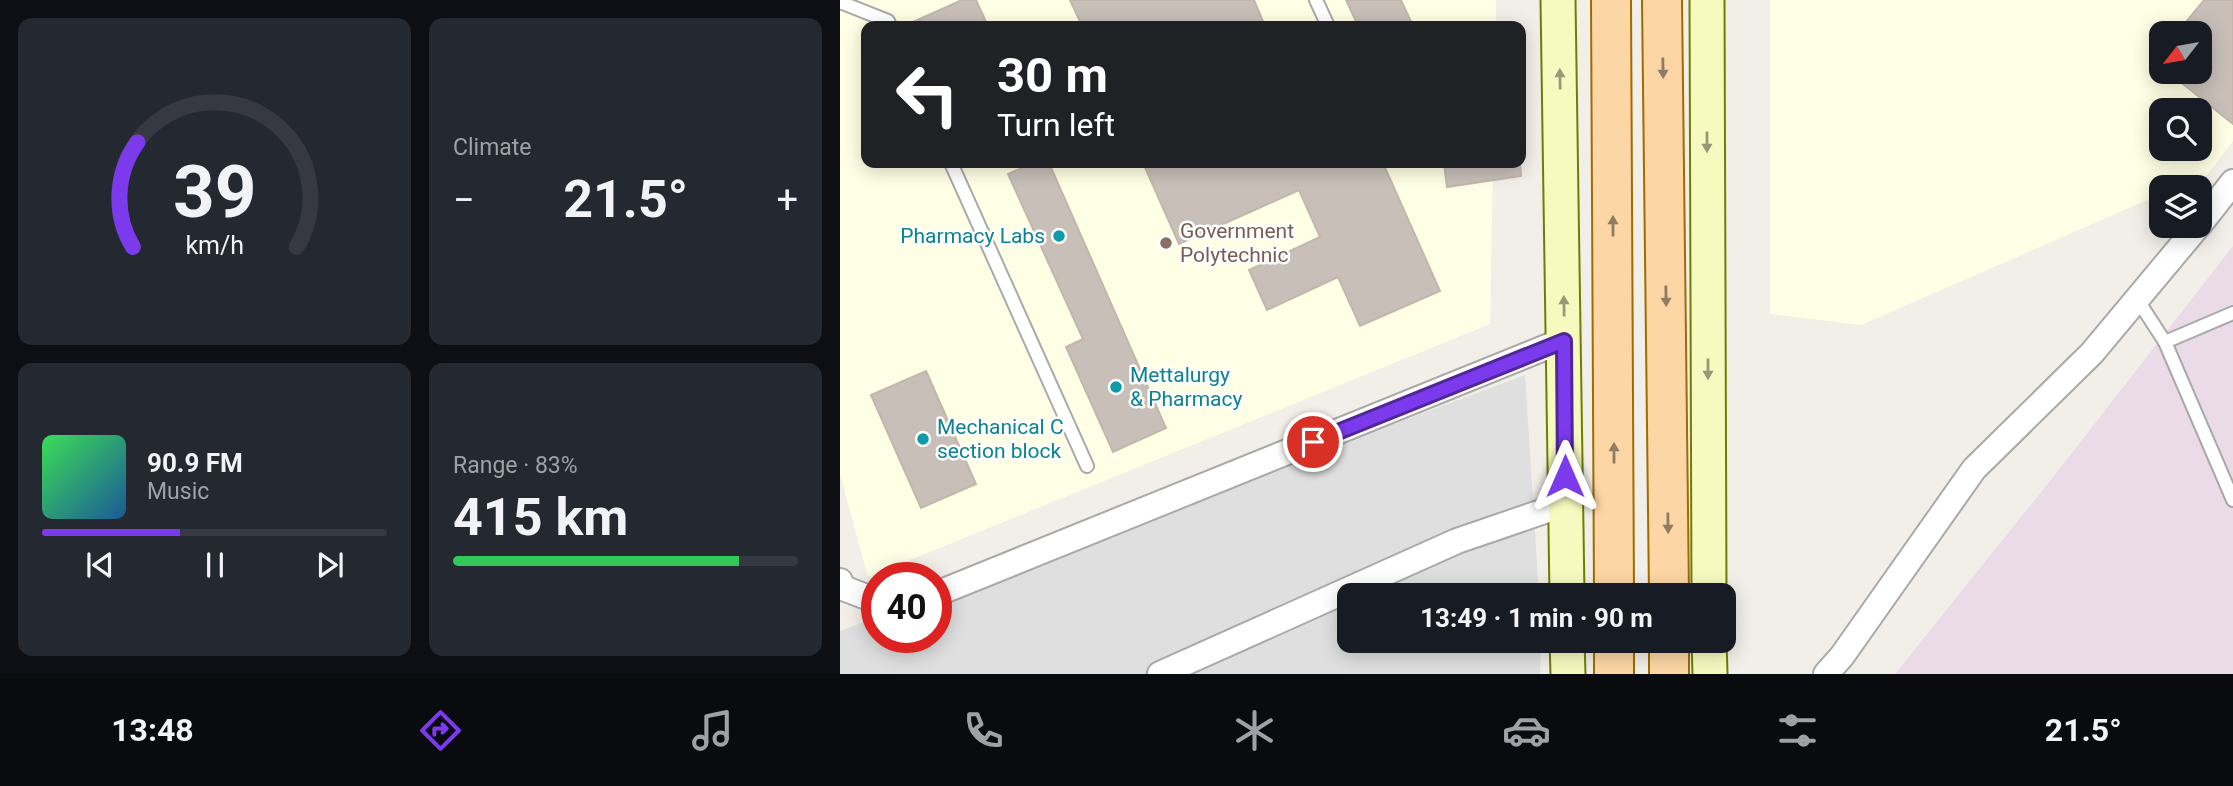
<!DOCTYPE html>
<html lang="en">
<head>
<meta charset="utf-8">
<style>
  body { margin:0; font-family:Roboto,sans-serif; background:#242831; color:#f1f3f6; height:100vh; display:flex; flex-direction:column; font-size:26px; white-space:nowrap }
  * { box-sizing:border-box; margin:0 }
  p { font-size:23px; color:#9ea1a6 }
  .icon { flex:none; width:38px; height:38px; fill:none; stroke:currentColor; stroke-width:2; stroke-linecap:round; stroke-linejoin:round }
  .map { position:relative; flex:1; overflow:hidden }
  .drawer { display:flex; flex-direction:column; gap:18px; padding:18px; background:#0d0f14; width:840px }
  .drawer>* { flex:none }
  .banner { position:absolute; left:21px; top:21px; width:665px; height:147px; border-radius:14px; box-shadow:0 4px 18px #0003; background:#202124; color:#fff; overflow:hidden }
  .needle { width:46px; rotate:239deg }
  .fabs { position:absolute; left:1309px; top:21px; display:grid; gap:14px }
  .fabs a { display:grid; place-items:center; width:63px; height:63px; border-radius:14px; background:#171b24; box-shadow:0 4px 18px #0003; font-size:35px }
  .speed { position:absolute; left:21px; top:562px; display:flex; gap:14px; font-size:35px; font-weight:700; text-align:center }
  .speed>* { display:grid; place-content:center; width:91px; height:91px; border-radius:50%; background:#171b24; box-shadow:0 4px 18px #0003; line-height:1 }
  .speed .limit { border:10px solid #d22; background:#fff; color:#111 }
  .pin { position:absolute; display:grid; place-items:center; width:60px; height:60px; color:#fff; margin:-30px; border:4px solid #fff; border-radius:50%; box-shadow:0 2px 7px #0007 }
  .me { position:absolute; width:77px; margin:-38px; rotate:0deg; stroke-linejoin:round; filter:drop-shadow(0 0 5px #0008) }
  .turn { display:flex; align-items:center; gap:24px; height:147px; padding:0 21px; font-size:32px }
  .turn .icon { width:91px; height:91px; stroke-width:2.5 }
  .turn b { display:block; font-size:49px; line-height:60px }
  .big { font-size:52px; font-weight:700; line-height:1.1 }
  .drawer .widget { flex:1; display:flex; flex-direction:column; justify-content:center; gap:10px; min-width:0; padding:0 24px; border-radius:14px; background:#242831 }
  .drawer .dial { align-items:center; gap:0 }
  .dial svg { height:182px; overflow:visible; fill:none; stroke:#363941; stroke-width:7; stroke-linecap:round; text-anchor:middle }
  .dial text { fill:#f1f3f6; stroke:none }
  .song { display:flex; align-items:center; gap:21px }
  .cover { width:84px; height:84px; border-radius:10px; background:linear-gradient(135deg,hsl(130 70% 55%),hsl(210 70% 35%)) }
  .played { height:7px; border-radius:4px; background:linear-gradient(90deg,#7c3aed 40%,#363941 40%) }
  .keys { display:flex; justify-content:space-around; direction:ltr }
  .heat { display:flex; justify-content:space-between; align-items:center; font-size:38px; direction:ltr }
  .charge { height:10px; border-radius:5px; background:linear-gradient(90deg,#34c759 83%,#363941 0) }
  .drawer .tiles { flex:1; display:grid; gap:18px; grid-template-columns:repeat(2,1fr) }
  .trip { position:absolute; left:497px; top:583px; width:399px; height:70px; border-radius:14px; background:#171b24; box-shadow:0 4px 18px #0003; font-weight:700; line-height:70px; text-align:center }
  .dock { display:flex; height:112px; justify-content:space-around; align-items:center; background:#090b0e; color:#9ea1a6 }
  .dock .icon { width:49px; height:49px }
  .dock .current { color:#7c3aed }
  .dock b { font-size:32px; color:#f1f3f6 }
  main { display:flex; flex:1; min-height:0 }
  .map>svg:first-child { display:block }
  .residential { fill:#e0dfdf }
  .industrial { fill:#ebdbe8 }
  .education { fill:#ffffe5; fill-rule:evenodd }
  .building { fill:#c7bfb8; stroke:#c4b6ab; stroke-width:2 }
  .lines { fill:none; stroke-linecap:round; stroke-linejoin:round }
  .lane-casing { stroke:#a9a9a9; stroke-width:16 }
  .street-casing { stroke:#a9a9a9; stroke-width:28 }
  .secondary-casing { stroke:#707d05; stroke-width:37 }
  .primary-casing { stroke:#a06b00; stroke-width:42 }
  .lane { stroke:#fff; stroke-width:12 }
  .street { stroke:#fff; stroke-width:24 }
  .secondary { stroke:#f7fabf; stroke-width:33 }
  .primary { stroke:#fcd6a4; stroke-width:38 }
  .oneway { fill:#8f7c63 }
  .oneway2 { fill:#979978 }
  .route-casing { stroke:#51269a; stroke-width:18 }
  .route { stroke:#7c3aed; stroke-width:12 }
  .culture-dot { fill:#0f9aa8; stroke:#fff; stroke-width:2.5 }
  .education-dot { fill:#8d6e63; stroke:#fff; stroke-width:2.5 }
  .labels { text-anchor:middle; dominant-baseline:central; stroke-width:5; stroke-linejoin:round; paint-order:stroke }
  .education-label { font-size:21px; fill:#785e54; stroke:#fff; text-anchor:start }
  .culture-label { font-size:21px; fill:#0d838f; stroke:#fff; text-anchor:start }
</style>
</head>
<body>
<main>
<section class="drawer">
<div class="tiles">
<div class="widget dial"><svg viewBox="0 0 100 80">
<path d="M14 69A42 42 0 1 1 86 69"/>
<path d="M14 69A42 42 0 0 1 16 23" stroke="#7c3aed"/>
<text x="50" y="56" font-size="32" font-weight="700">39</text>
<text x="50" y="72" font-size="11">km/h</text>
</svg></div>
<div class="widget"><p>Climate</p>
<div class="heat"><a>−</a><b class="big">21.5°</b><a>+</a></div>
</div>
<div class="widget">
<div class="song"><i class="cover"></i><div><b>90.9 FM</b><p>Music</p></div></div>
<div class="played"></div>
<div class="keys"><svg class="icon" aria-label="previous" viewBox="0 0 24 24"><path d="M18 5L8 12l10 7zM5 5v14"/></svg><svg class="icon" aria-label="pause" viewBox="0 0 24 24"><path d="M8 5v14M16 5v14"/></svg><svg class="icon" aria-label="next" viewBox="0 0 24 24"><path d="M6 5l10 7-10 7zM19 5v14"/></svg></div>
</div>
<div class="widget"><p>Range · 83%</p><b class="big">415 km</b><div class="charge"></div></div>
</div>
</section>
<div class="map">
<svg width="1393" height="674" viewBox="0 0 1393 674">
  <rect width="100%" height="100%" fill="#f2efe9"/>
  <path class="residential" d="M685,375L699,595H509V640L701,641L700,674H0V631L37,617V637H96V595Z"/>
  <path class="industrial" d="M1393,246V674H1055L1214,476Z"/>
  <g class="education">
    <path d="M0,0H656V26H26V163H653L650,324L28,577L0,474Z"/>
    <path d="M930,0H1393V141L1367,175L1337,187H1321V194L1021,325L930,314ZM1321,33H1360V72H1321ZM1321,110H1360V149H1321Z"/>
  </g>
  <g class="building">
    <path d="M122,0H136L148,26H64Z"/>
    <path d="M230,0H414L425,26H242Z"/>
    <path d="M506,0H561L573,26H518Z"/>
    <path d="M1364,0H1393V124L1328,72H1360V33H1337Z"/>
    <path d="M193,163H209L326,428L273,452L226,347L243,339L168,174Z"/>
    <path d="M303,163H543L600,291L520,326L498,277L427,310L409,270L480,237L459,190L339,244Z"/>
    <path d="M604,163H680L681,176L607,187Z"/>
    <path d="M86,371L136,484L81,508L31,395Z"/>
  </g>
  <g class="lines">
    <g class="lane-casing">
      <g id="lane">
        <path d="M476,0L488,26"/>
        <path d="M0,2L48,21L50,26"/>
        <path d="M111,163L247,466"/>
        <path d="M1297,299L1325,342L1393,500"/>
        <path d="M1325,342L1393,313"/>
      </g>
    </g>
    <g class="street-casing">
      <g id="street">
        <path d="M1360,224L1393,182"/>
        <path d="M0,581L3,588L37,601"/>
        <path d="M96,594L724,340"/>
        <path d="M320,674L617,541L725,504"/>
        <path d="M986,674L1002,656L1134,469L1252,353L1358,226"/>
      </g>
    </g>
    <g class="secondary-casing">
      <g id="secondary">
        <path d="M718,0L727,595"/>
        <path d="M867,0L869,595"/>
        <path d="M727,640L728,674"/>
        <path d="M869,640L870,674"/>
      </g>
    </g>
    <g class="primary-casing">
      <g id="primary">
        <path d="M771,0L774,595"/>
        <path d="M822,0L829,595"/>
        <path d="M774,674V640"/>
        <path d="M829,674V640"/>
      </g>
    </g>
    <use href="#lane" class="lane"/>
    <use href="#street" class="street"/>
    <use href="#secondary" class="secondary"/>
    <use href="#primary" class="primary"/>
  </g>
  <defs><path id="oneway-solid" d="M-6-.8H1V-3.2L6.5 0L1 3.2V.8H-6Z" transform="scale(1.75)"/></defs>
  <g class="oneway">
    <use href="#oneway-solid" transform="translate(823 68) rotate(89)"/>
    <use href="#oneway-solid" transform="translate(773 226) rotate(-90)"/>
    <use href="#oneway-solid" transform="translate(826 296) rotate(89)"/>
    <use href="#oneway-solid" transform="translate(774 453) rotate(-90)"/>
    <use href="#oneway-solid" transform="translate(828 523) rotate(89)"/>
  </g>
  <g class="oneway2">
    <use href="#oneway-solid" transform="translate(720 79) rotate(-91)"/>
    <use href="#oneway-solid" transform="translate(867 142) rotate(90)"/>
    <use href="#oneway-solid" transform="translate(724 306) rotate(-91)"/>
    <use href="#oneway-solid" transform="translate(868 369) rotate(90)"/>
  </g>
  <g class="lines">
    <g class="route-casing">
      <path id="route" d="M473,442L724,341L725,476"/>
    </g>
    <use href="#route" class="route"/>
  </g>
  <g class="culture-dot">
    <circle cx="219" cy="236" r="7"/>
    <circle cx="276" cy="387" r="7"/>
    <circle cx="83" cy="439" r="7"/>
  </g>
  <circle class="education-dot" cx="326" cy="243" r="7"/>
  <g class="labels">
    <g class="education-label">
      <text x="340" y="231">Government<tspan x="340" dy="24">Polytechnic</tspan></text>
    </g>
    <g class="culture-label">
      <text x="205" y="236" text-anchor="end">Pharmacy Labs</text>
      <text x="290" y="375">Mettalurgy<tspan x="290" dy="24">&amp; Pharmacy</tspan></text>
      <text x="97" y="427">Mechanical C<tspan x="97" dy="24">section block</tspan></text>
    </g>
  </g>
</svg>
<div class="fabs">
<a><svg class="needle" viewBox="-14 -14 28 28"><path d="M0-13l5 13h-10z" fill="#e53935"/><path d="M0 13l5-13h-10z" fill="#9ea1a6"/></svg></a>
<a><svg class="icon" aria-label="search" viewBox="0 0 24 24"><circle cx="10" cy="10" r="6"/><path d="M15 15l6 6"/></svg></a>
<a><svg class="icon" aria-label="layers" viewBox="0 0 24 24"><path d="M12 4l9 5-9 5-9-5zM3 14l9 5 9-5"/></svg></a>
</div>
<div class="speed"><div class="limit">40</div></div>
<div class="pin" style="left:473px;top:442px;background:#d93025"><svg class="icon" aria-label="arrive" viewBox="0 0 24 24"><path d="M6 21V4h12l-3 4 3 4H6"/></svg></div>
<svg class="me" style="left:725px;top:476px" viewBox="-20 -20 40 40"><path d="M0-17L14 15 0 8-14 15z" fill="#7c3aed" stroke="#fff" stroke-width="4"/></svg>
<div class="trip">13:49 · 1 min · 90 m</div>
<div class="banner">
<div class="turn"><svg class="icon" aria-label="left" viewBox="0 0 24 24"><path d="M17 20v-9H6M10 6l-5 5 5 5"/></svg><div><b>30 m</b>Turn left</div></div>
</div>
</div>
</main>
<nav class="dock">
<b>13:48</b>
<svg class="icon current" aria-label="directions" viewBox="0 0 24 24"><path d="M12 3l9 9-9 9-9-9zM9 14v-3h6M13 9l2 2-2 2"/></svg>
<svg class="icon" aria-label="music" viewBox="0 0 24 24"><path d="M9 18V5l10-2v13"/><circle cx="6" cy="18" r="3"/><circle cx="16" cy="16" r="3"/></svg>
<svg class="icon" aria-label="phone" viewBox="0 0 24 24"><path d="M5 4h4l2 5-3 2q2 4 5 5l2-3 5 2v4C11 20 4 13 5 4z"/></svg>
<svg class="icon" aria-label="climate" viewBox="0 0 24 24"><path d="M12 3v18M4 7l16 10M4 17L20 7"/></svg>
<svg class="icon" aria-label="car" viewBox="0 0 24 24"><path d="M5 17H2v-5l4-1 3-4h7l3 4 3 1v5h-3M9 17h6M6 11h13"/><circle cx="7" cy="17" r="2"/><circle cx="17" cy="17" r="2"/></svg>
<svg class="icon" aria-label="filters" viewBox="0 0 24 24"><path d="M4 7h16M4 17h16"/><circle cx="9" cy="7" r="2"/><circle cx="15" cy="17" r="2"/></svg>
<b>21.5°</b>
</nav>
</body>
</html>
